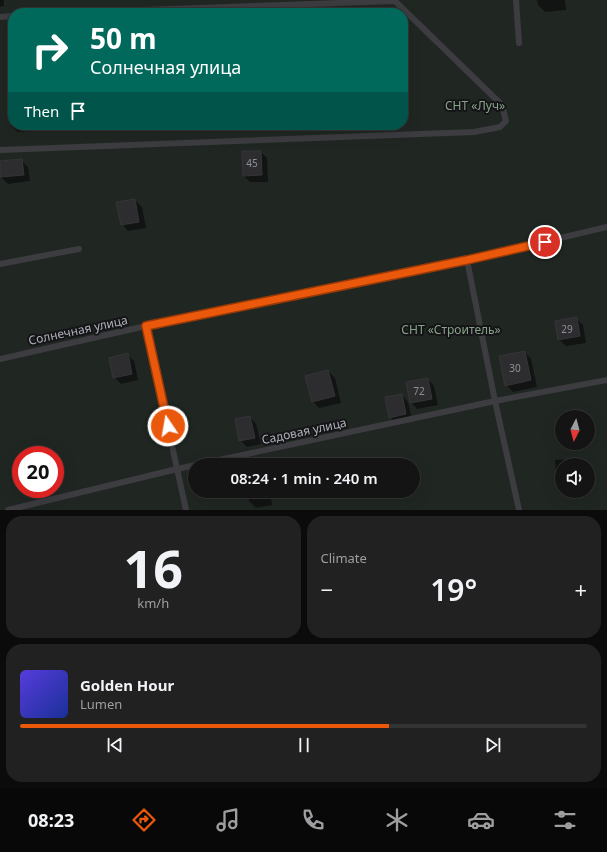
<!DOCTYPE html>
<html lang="en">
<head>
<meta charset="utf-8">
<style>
  body { margin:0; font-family:"Noto Sans",sans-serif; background:#212122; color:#f1f3f6; height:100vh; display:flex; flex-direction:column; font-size:15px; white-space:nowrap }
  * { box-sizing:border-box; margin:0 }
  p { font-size:13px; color:#9d9ea0 }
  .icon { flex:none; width:22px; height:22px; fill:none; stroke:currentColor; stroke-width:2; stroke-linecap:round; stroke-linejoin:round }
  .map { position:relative; height:510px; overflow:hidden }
  .drawer { display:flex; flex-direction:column; gap:6px; padding:6px; background:#0b0b0c; flex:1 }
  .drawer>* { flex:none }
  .top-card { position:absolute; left:8px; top:8px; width:400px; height:122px; border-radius:16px; box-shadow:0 4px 16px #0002,0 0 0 1px #333334; background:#00695c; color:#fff; overflow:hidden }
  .needle { width:26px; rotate:186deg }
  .tools { position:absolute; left:555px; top:410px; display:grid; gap:8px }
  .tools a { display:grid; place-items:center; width:40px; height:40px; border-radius:50%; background:#141415; box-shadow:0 4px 16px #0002,0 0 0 1px #333334; font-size:20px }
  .speed { position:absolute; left:12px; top:446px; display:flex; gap:8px; font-size:20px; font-weight:700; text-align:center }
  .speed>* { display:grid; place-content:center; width:52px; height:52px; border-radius:50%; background:#141415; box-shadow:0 4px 16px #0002,0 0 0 1px #333334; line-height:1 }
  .speed .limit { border:6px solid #d22; background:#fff; color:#111 }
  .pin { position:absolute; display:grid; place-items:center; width:34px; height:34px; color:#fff; margin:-17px; border:2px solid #fff; border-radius:50%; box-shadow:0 1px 4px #0007 }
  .me { position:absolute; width:44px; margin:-22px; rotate:348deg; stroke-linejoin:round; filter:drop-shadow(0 0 3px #0008) }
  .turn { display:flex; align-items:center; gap:14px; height:84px; padding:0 16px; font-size:18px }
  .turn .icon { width:52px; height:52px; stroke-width:2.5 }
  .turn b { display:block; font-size:28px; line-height:34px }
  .then { display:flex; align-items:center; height:38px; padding:0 16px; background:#0003; gap:8px; font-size:15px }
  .big { font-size:30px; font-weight:600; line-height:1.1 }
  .drawer .widget { flex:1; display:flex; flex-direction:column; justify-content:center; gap:6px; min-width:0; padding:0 14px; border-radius:16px; background:#212122 }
  .drawer .dial { align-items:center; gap:0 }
  .dial b { font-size:52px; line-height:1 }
  .song { display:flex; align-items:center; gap:12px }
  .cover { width:48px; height:48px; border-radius:6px; background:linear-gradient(135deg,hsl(250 70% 55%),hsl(230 70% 35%)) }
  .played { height:4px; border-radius:2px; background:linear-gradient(90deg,#ea580c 65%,#333334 65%) }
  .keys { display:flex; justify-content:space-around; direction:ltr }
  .heat { display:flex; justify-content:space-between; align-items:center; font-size:22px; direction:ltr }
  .drawer .tiles { flex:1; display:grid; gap:6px; grid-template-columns:1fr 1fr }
  .widget:last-child { grid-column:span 2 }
  .trip { position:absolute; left:188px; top:458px; width:232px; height:40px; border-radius:20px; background:#141415; box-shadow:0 4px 16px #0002,0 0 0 1px #333334; font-weight:600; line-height:40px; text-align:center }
  .tab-bar { display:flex; height:64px; justify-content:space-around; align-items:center; background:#080808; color:#9d9ea0 }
  .tab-bar .icon { width:28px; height:28px }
  .tab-bar .selected { color:#ea580c }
  .tab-bar b { font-size:18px; color:#f1f3f6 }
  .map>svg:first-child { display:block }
  .green { fill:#202722; fill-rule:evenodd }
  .shadow { fill:#0007 }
  .building { fill:#2d2d30; stroke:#353438 }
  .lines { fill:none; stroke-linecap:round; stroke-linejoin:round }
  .service { stroke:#3c3c41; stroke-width:6 }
  .route-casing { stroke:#983908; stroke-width:10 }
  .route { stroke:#ea580c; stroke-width:7 }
  .labels { text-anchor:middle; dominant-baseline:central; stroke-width:4; stroke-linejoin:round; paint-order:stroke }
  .number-label { font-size:10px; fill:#8d8f98 }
  .park-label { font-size:12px; fill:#87a489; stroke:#151517 }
  .street-label { font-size:12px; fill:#aeb1bb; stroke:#151517 }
</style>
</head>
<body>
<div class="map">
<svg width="607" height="510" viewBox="0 0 607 510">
  <rect width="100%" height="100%" fill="#1a1a1c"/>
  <path class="green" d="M0,0H607V510H0ZM13,13H403V125H13ZM562,417H588V443H562ZM21,455H55V489H21ZM195,465H413V491H195ZM562,465H588V491H562Z"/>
  <g class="shadow">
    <path d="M0,0H4V6L0,7Z"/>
    <path d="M537,0H565L566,10L545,12L538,5Z"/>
    <path d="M10,110H13V125H34L35,131L18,132L11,126Z"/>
    <path d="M68,125H89V128L70,127Z"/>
    <path d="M261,152L267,158L268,182H250L244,176Z"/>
    <path d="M21,160L28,167L30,181L8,184L1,177L0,162Z"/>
    <path d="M135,200L142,207L146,228L128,231L122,224Z"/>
    <path d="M576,318L583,325L586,343L566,346L559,340Z"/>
    <path d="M525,352L531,359L537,387L513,392L506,385Z"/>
    <path d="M127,354L134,361L138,380L121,384L114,377Z"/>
    <path d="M328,371L335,378L341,403L319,408L312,401Z"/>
    <path d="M428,379L434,386L438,405L417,409L411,402Z"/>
    <path d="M402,395L408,402L412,421L397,424L390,417Z"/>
    <path d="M250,417L256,424L261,444L247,447L240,440Z"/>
    <path d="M582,458L588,465L590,488H588V465H562V488L557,483L555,460Z"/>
    <path d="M247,491H270L272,505L256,508L249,501Z"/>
    <path d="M297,491H321L322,494L303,498Z"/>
  </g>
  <g class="building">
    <path d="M242,151H261L262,175L243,176Z"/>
    <path d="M22,159L24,175L0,177V161Z"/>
    <path d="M135,199L139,222L121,225L116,202Z"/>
    <path d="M577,317L580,336L558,340L555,321Z"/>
    <path d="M525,351L531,380L505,386L499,356Z"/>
    <path d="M128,353L132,374L113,378L109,358Z"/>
    <path d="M328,370L335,396L312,402L305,376Z"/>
    <path d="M428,378L432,399L410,403L406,382Z"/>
    <path d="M402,394L406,414L389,418L385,397Z"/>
    <path d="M250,416L255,438L239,441L235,419Z"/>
  </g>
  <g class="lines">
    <g class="service">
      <path d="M516,0L519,43"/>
      <path d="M0,17L13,16"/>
      <path d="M0,150L474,132L500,127L506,121L502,105L395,1L57,13"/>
      <path d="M467,260L495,401L519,510"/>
      <path d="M0,264L79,249"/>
      <path d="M146,326L186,510"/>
      <path d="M0,359L146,326L467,260L607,227"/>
      <path d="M8,510L177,469L495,401L607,380"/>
    </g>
  </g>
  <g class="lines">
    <g class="route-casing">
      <path id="route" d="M168,426L146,326L467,260L545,242"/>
    </g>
    <use href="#route" class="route"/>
  </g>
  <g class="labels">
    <g class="number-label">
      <text x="252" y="163">45</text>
      <text x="567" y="329">29</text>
      <text x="515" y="368">30</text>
      <text x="419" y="391">72</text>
    </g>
    <g class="park-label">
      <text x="475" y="105">СНТ «Луч»</text>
      <text x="451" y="329">СНТ «Строитель»</text>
    </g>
    <g class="street-label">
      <text transform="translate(78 330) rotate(-12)">Солнечная улица</text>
      <text transform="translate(304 431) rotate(-12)">Садовая улица</text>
    </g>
  </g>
</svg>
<div class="tools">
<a><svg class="needle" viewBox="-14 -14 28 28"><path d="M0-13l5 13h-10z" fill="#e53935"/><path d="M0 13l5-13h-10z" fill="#9d9ea0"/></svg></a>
<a><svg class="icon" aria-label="sound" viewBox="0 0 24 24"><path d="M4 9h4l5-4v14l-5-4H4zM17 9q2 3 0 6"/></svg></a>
</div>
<div class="speed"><div class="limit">20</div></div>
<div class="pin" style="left:545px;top:242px;background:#d93025"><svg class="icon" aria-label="arrive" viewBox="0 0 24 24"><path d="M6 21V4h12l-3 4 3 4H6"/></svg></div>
<svg class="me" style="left:168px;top:426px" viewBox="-20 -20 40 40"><circle r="17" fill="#ea580c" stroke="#fff" stroke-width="3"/><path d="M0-11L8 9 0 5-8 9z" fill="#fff"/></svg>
<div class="trip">08:24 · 1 min · 240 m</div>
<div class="top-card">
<div class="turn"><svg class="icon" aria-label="right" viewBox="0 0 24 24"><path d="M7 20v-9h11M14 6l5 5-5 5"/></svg><div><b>50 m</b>Солнечная улица</div></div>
<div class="then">Then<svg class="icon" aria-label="arrive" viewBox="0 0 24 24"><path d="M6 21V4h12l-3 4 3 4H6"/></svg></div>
</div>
</div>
<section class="drawer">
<div class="tiles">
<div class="widget dial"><b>16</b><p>km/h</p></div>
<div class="widget"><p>Climate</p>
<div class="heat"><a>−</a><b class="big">19°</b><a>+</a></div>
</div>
<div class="widget">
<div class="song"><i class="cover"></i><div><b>Golden Hour</b><p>Lumen</p></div></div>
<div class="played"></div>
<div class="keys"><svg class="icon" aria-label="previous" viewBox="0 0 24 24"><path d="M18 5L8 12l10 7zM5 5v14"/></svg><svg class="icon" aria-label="pause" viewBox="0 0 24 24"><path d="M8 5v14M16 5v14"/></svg><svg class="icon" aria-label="next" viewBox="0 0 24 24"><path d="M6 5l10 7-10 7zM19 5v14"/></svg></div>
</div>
</div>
</section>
<nav class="tab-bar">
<b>08:23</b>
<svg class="icon selected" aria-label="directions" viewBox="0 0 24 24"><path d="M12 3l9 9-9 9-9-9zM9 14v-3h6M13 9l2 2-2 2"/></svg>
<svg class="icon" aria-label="music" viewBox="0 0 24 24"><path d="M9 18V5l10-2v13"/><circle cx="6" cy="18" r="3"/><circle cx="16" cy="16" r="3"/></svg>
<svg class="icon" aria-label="phone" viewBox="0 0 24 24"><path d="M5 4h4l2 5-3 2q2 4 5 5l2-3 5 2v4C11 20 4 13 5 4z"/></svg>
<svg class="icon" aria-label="climate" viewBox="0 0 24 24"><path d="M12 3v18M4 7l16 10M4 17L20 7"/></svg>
<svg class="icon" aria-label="car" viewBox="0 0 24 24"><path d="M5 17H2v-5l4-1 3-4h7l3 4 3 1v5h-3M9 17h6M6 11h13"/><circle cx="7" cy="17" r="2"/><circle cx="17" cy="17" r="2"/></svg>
<svg class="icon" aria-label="filters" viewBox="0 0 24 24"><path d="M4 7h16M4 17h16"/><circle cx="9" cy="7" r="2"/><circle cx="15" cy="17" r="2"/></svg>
</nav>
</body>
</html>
